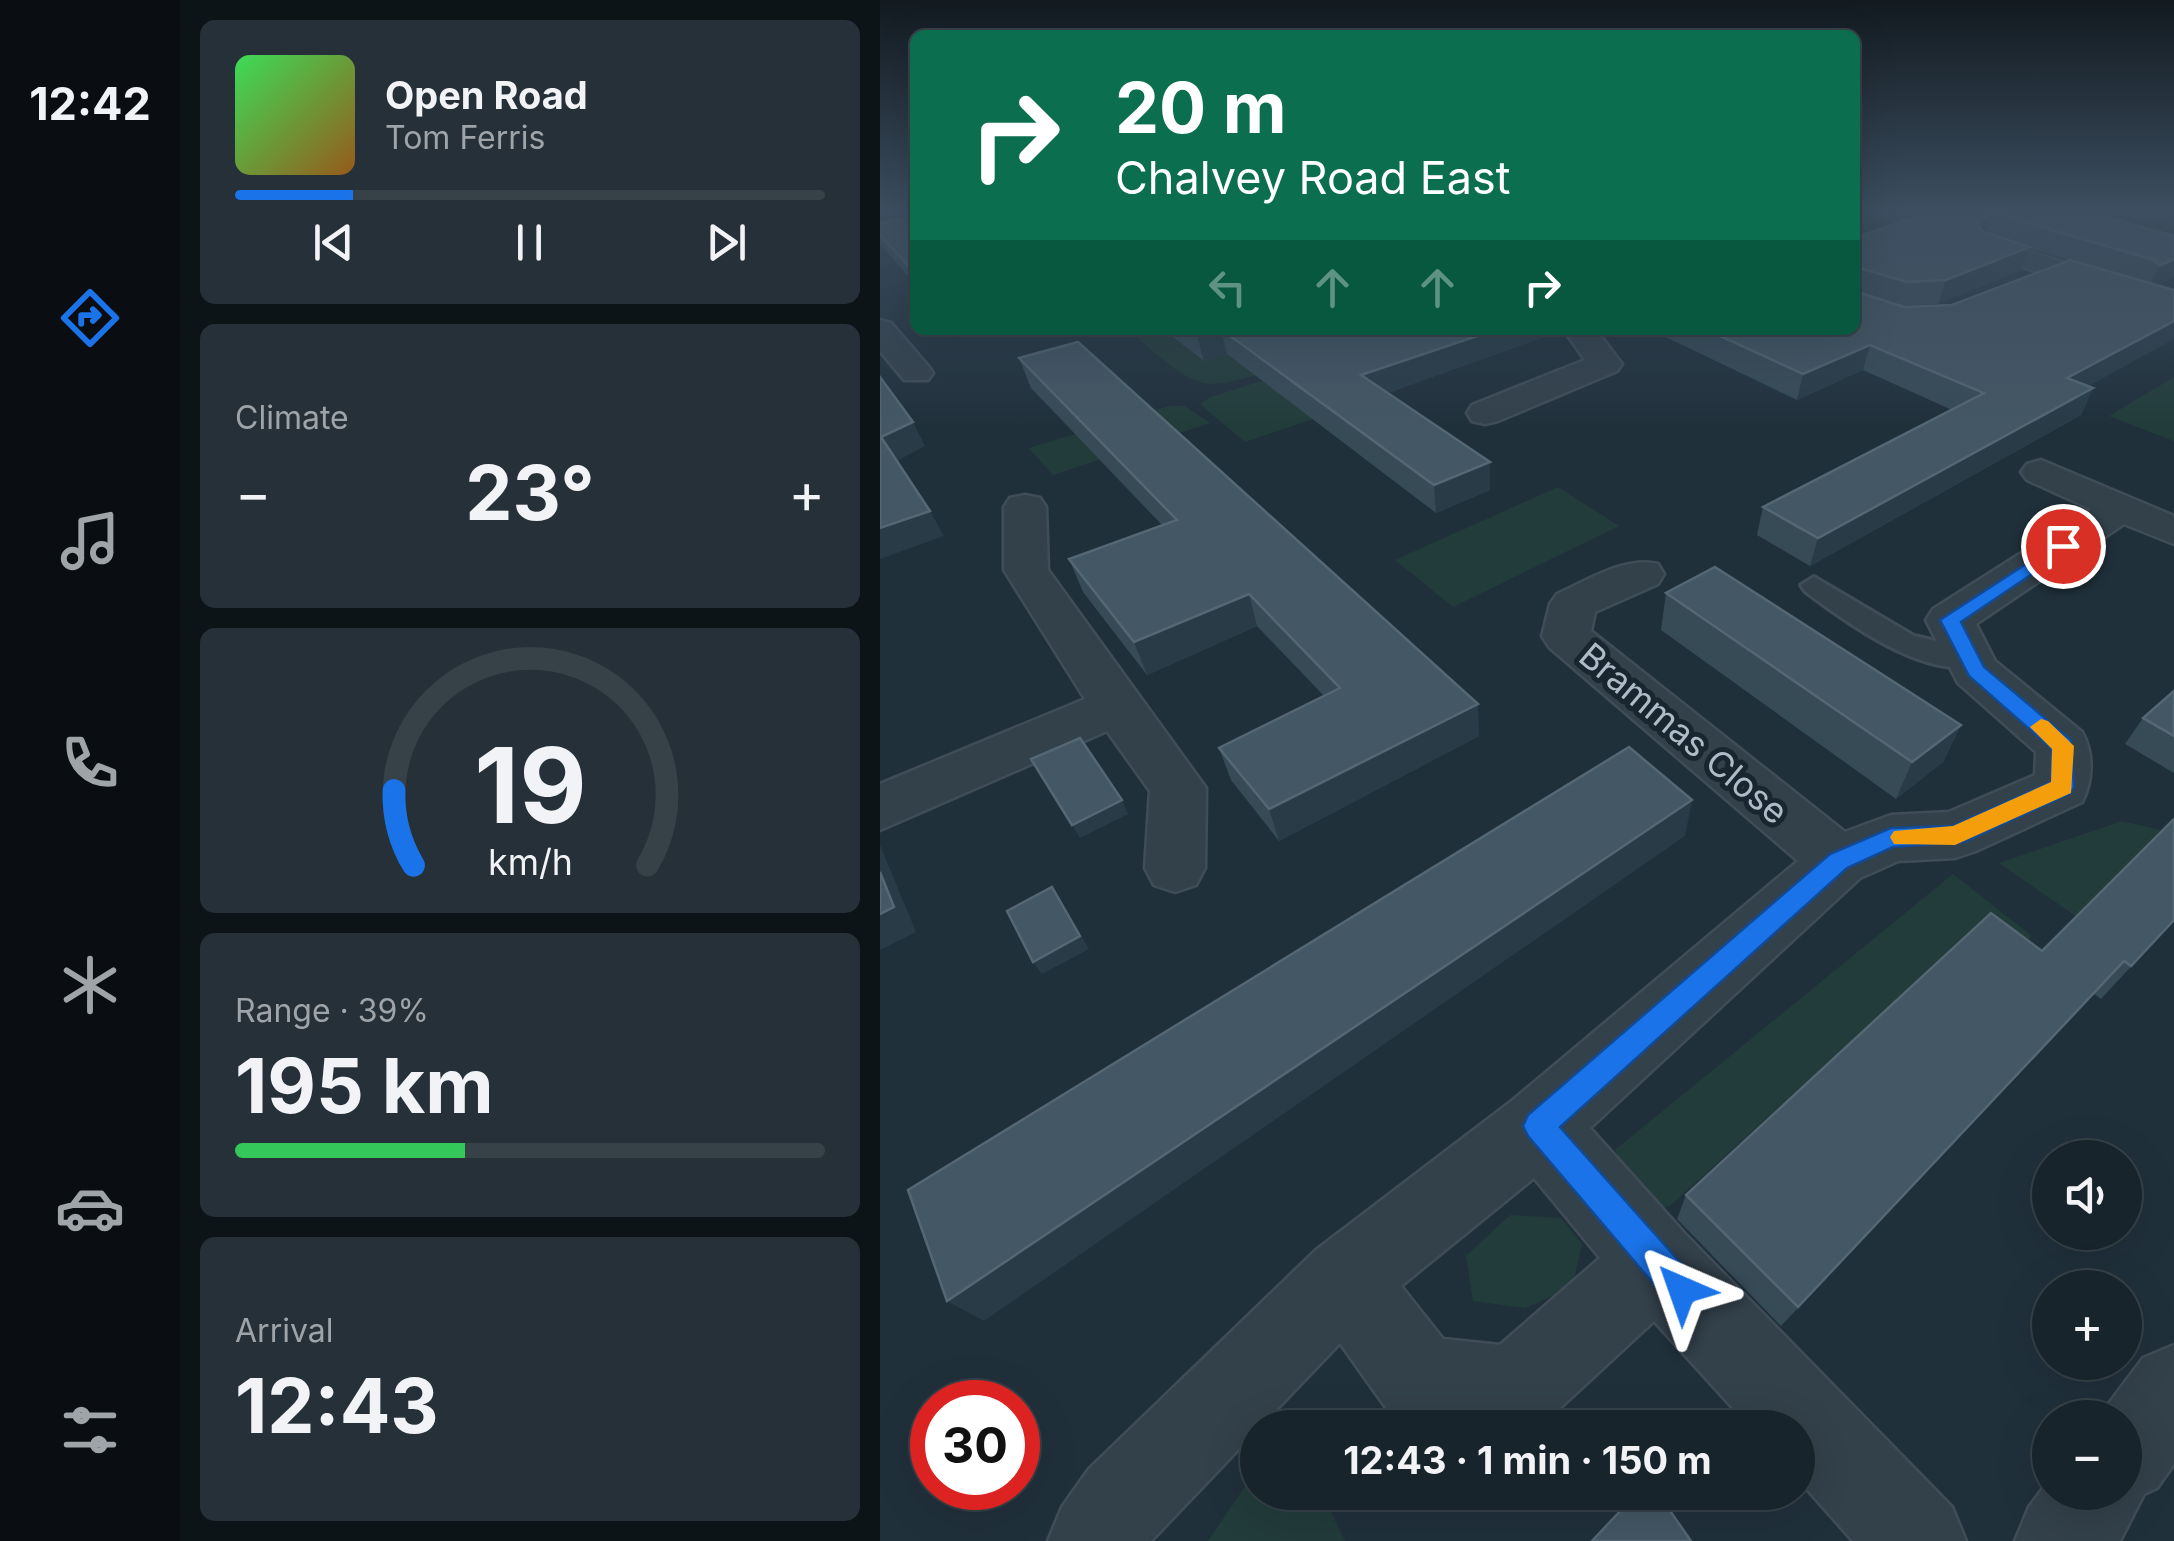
<!DOCTYPE html>
<html lang="en">
<head>
<meta charset="utf-8">
<style>
  body { margin:0; font-family:Inter,sans-serif; background:#253038; color:#f1f3f6; height:100vh; display:flex; flex-direction:column; font-size:38px; white-space:nowrap }
  * { box-sizing:border-box; margin:0 }
  p { font-size:32px; color:#9fa4a9 }
  .icon { flex:none; width:55px; height:55px; fill:none; stroke:currentColor; stroke-width:2; stroke-linecap:round; stroke-linejoin:round }
  .map { position:relative; flex:1; overflow:hidden }
  .sheet { display:flex; flex-direction:column; gap:20px; padding:20px; background:#0d1418; width:700px }
  .sheet>* { flex:none }
  .hud { position:absolute; left:30px; top:30px; width:950px; height:305px; border-radius:15px; box-shadow:0 10px 40px #0002,0 0 0 2px #364148; background:#0b6e4f; color:#fff; overflow:hidden }
  .tools { position:absolute; left:1152px; top:1140px; display:grid; gap:20px }
  .tools a { display:grid; place-items:center; width:110px; height:110px; border-radius:50%; background:#18242c; box-shadow:0 10px 40px #0002,0 0 0 2px #364148; font-size:50px }
  .speed { position:absolute; left:30px; top:1380px; display:flex; gap:20px; font-size:50px; font-weight:700; text-align:center }
  .speed>* { display:grid; place-content:center; width:130px; height:130px; border-radius:50%; background:#18242c; box-shadow:0 10px 40px #0002,0 0 0 2px #364148; line-height:1 }
  .speed .limit { border:15px solid #d22; background:#fff; color:#111 }
  .pin { position:absolute; display:grid; place-items:center; width:85px; height:85px; color:#fff; margin:-42px; border:5px solid #fff; border-radius:50%; box-shadow:0 2px 10px #0007 }
  .me { position:absolute; width:110px; margin:-55px; rotate:317deg; stroke-linejoin:round; filter:drop-shadow(0 0 8px #0008) }
  .turn { display:flex; align-items:center; gap:35px; height:210px; padding:0 40px; font-size:45px }
  .turn .icon { width:130px; height:130px; stroke-width:2.5 }
  .turn b { display:block; font-size:70px; line-height:85px }
  .lanes { display:flex; align-items:center; height:95px; padding:0 40px; background:#0003; justify-content:center; gap:50px; direction:ltr }
  .lanes .off { opacity:.35 }
  .big { font-size:75px; font-weight:700; line-height:1.1 }
  .sheet .tile { flex:1; display:flex; flex-direction:column; justify-content:center; gap:15px; min-width:0; padding:0 35px; border-radius:15px; background:#253038 }
  .sheet .dial { align-items:center; gap:0 }
  .dial svg { height:260px; overflow:visible; fill:none; stroke:#364148; stroke-width:7; stroke-linecap:round; text-anchor:middle }
  .dial text { fill:#f1f3f6; stroke:none }
  .song { display:flex; align-items:center; gap:30px }
  .cover { width:120px; height:120px; border-radius:15px; background:linear-gradient(135deg,hsl(130 70% 55%),hsl(30 70% 35%)) }
  .played { height:10px; border-radius:5px; background:linear-gradient(90deg,#1a73e8 20%,#364148 20%) }
  .keys { display:flex; justify-content:space-around; direction:ltr }
  .heat { display:flex; justify-content:space-between; align-items:center; font-size:55px; direction:ltr }
  .charge { height:15px; border-radius:8px; background:linear-gradient(90deg,#34c759 39%,#364148 0) }
  .trip { position:absolute; left:360px; top:1410px; width:575px; height:100px; border-radius:50px; background:#18242c; box-shadow:0 10px 40px #0002,0 0 0 2px #364148; font-weight:700; line-height:100px; text-align:center }
  main { display:flex; flex:1; min-height:0 }
  .tabs { display:flex; flex-direction:column; width:180px; justify-content:space-around; align-items:center; background:#0a0e12; color:#9fa4a9 }
  .tabs .icon { width:70px; height:70px }
  .tabs .selected { color:#1a73e8 }
  .tabs b { font-size:45px; color:#f1f3f6 }
  .map>svg:first-child { display:block }
  .green { fill:#223c3b }
  .lines { fill:none; stroke-linecap:round; stroke-linejoin:round }
  .lane-casing { stroke:#404d58; stroke-width:6 }
  .street-casing { stroke:#404d58; stroke-width:5 }
  .lane { fill:#33414b; fill-rule:evenodd }
  .street { fill:#33414b; fill-rule:evenodd }
  .wall { fill:#374b57; fill-rule:evenodd }
  .shaded-wall { fill:#283b47 }
  .building { fill:#445764; stroke:#546773; stroke-width:2.5 }
  .route { fill:#1a73e8; stroke:#114b97; stroke-width:2.5 }
  .slow { fill:#f59e0b }
  .labels { text-anchor:middle; dominant-baseline:central; stroke-width:10; stroke-linejoin:round; paint-order:stroke }
  .street-label { font-size:35px; fill:#aebcc8; stroke:#192630 }
</style>
</head>
<body>
<main>
<nav class="tabs">
<b>12:42</b>
<svg class="icon selected" aria-label="directions" viewBox="0 0 24 24"><path d="M12 3l9 9-9 9-9-9zM9 14v-3h6M13 9l2 2-2 2"/></svg>
<svg class="icon" aria-label="music" viewBox="0 0 24 24"><path d="M9 18V5l10-2v13"/><circle cx="6" cy="18" r="3"/><circle cx="16" cy="16" r="3"/></svg>
<svg class="icon" aria-label="phone" viewBox="0 0 24 24"><path d="M5 4h4l2 5-3 2q2 4 5 5l2-3 5 2v4C11 20 4 13 5 4z"/></svg>
<svg class="icon" aria-label="climate" viewBox="0 0 24 24"><path d="M12 3v18M4 7l16 10M4 17L20 7"/></svg>
<svg class="icon" aria-label="car" viewBox="0 0 24 24"><path d="M5 17H2v-5l4-1 3-4h7l3 4 3 1v5h-3M9 17h6M6 11h13"/><circle cx="7" cy="17" r="2"/><circle cx="17" cy="17" r="2"/></svg>
<svg class="icon" aria-label="filters" viewBox="0 0 24 24"><path d="M4 7h16M4 17h16"/><circle cx="9" cy="7" r="2"/><circle cx="15" cy="17" r="2"/></svg>
</nav>
<section class="sheet">
<div class="tile">
<div class="song"><i class="cover"></i><div><b>Open Road</b><p>Tom Ferris</p></div></div>
<div class="played"></div>
<div class="keys"><svg class="icon" aria-label="previous" viewBox="0 0 24 24"><path d="M18 5L8 12l10 7zM5 5v14"/></svg><svg class="icon" aria-label="pause" viewBox="0 0 24 24"><path d="M8 5v14M16 5v14"/></svg><svg class="icon" aria-label="next" viewBox="0 0 24 24"><path d="M6 5l10 7-10 7zM19 5v14"/></svg></div>
</div>
<div class="tile"><p>Climate</p>
<div class="heat"><a>−</a><b class="big">23°</b><a>+</a></div>
</div>
<div class="tile dial"><svg viewBox="0 0 100 80">
<path d="M14 69A42 42 0 1 1 86 69"/>
<path d="M14 69A42 42 0 0 1 8 46" stroke="#1a73e8"/>
<text x="50" y="56" font-size="32" font-weight="700">19</text>
<text x="50" y="72" font-size="11">km/h</text>
</svg></div>
<div class="tile"><p>Range · 39%</p><b class="big">195 km</b><div class="charge"></div></div>
<div class="tile"><p>Arrival</p><b class="big">12:43</b></div>
</section>
<div class="map">
<svg width="1294" height="1541" viewBox="0 0 1294 1541">
  <rect width="100%" height="100%" fill="#20303b"/>
  <g class="green">
    <path d="M1017,211H1294V255L1083,231Z"/>
    <path d="M279,330H350L401,367C319,394 320,391 256,337Z"/>
    <path d="M474,352L524,388L365,442L320,404L330,397Z"/>
    <path d="M1294,377V441L1229,416Z"/>
    <path d="M289,406H305L330,423L173,475L149,448Z"/>
    <path d="M678,487L739,526L573,607L515,560Z"/>
    <path d="M1242,821L1294,833L1197,917L1119,863Z"/>
    <path d="M1073,874L1152,936L1126,959L1090,933L790,1206L769,1209L735,1150Z"/>
    <path d="M630,1215L681,1218L702,1244L692,1288L645,1308L593,1301L586,1256Z"/>
    <path d="M377,1469L378,1492L442,1493L465,1541H328Z"/>
  </g>
  <g class="lines">
    <g class="lane-casing">
      <path id="lane" d="M934,577L1034,636L1100,651L1104,658L1100,665C1045,680 966,622 925,591L921,585Z"/>
    </g>
    <g class="street-casing">
      <g id="street">
        <path d="M1107,238L1248,283L1253,289L1248,295L1238,298L1097,252L1093,246Z"/>
        <path d="M0,320L11,323L48,366L53,373L48,380H24L0,351Z"/>
        <path d="M688,330H716L742,364L737,371L618,421L605,424L592,421L587,413L592,405L705,360L686,333Z"/>
        <path d="M1161,460L1294,516V544L1244,524L1096,624L1115,661L1202,732C1214,753 1213,781 1202,802L1096,851L1075,858L1018,861L980,878L710,1128L805,1234L1072,1507L1086,1541H973L918,1479V1428H871L774,1321L666,1421L650,1428L540,1425L509,1412L460,1343L271,1541H168L182,1507L209,1469L436,1250L633,1100L918,861L669,647L662,636L670,604L677,594C707,581 744,556 778,564L784,574L778,584L715,612L711,631L965,832L1011,815L1069,812L1155,775L1156,752L1078,683L1046,620L1053,609L1211,509L1147,480L1141,472L1147,464ZM654,1178L720,1258L620,1345L563,1339L521,1286Z"/>
        <path d="M145,495L160,498L166,507L168,570L326,788L325,868L316,885L295,892L274,885L265,868L270,791L227,731L0,830V784L205,699L124,570V507L130,498Z"/>
        <path d="M1294,1345V1464L1277,1488L1264,1494L1240,1541H1135L1149,1507L1170,1479V1492H1245V1418H1218L1263,1358Z"/>
      </g>
    </g>
    <use href="#lane" class="lane"/>
    <use href="#street" class="street"/>
  </g>
  <g class="wall">
    <path d="M1079,211H1205L1294,236V277L1277,285L1208,386L1213,388L1201,415L930,566L877,535L883,507L1072,410L983,370L917,400L771,330H975V238L1058,218ZM1149,248L1188,260L1072,305L1021,306L1058,304L1141,270Z"/>
    <path d="M35,216V284L0,244V223Z"/>
    <path d="M284,330H684L507,393L610,462V490L556,513L347,354L324,361Z"/>
    <path d="M139,358L599,736L399,841L351,780L339,748L444,696L377,626L267,675L203,592L189,559L282,525L151,388Z"/>
    <path d="M786,593L1081,725L1063,762L1016,799L781,630Z"/>
    <path d="M1294,691V773L1245,744L1263,718Z"/>
    <path d="M1294,920L1221,999L1214,994L901,1326L797,1219L806,1195L1162,951Z"/>
  </g>
  <g class="shaded-wall">
    <path d="M1113,213L1105,235L1089,245L1097,223Z"/>
    <path d="M1150,247L1141,270L1058,304L1066,280Z"/>
    <path d="M1294,259V277L1268,290L1279,266Z"/>
    <path d="M1294,321V339L1176,404L1187,378Z"/>
    <path d="M338,330H341L347,354L324,361L317,336Z"/>
    <path d="M615,330H684L484,401L481,375Z"/>
    <path d="M990,345L983,370L917,400L923,374Z"/>
    <path d="M1213,388L1201,415L930,566L938,538Z"/>
    <path d="M33,422L45,446L15,462L1,437Z"/>
    <path d="M610,462V490L556,513L554,485Z"/>
    <path d="M50,511L64,536L0,559V528Z"/>
    <path d="M369,594L377,626L267,675L254,642Z"/>
    <path d="M598,704L599,736L399,841L389,809Z"/>
    <path d="M1081,725L1063,762L1016,799L1032,762Z"/>
    <path d="M242,800L248,814L200,838L192,825Z"/>
    <path d="M812,800L805,836L104,1321L67,1301Z"/>
    <path d="M0,845L36,932L0,950Z"/>
    <path d="M172,887L209,949L162,974L153,962Z"/>
  </g>
  <g class="building">
    <path d="M1079,211H1205L1294,236V259L1279,266L1274,260L1113,213L1097,223L1101,231L1150,247L1066,280L1027,282L979,268L978,292L1024,307L1072,305L1190,260L1294,290V321L1187,378L1213,388L938,538L883,507L1104,393L990,345L923,374L827,330H975V238L1043,214L1058,218Z"/>
    <path d="M35,216V273L0,235V223Z"/>
    <path d="M310,330H338L317,336Z"/>
    <path d="M342,330H615L481,375L610,462L554,485Z"/>
    <path d="M198,342L598,704L389,809L339,748L460,688L369,594L254,642L189,559L297,520L139,358Z"/>
    <path d="M0,377L33,422L1,437L50,511L0,528Z"/>
    <path d="M835,567L1081,725L1032,762L786,593Z"/>
    <path d="M1294,691V736L1263,718Z"/>
    <path d="M200,738L242,800L192,825L151,759Z"/>
    <path d="M749,747L812,800L67,1301L28,1190Z"/>
    <path d="M1294,819V920L1251,966L1244,961L918,1307L806,1195L1111,913L1162,951Z"/>
    <path d="M0,872L14,907L0,914Z"/>
    <path d="M172,887L200,936L153,962L127,911Z"/>
    <path d="M758,1492H777L811,1541H712Z"/>
  </g>
  <linearGradient id="sky" x2="0" y2="1"><stop stop-color="#121a20"/><stop offset="0.49" stop-color="#3c4e60"/><stop offset="1" stop-color="#3c4e60" stop-opacity="0"/></linearGradient>
  <rect width="1294" height="427" fill="url(#sky)"/>
  <path class="route" d="M1183,540L1192,546L1189,549L1081,622L1104,667L1191,740L1194,787L1191,793L1084,842L1013,847L967,868L680,1127L814,1278L819,1290L814,1303L802,1308L790,1303L648,1136L643,1126L648,1115L950,854L1011,828L1073,826L1171,782L1172,749L1089,676L1060,620Z"/>
  <path class="slow" d="M1161,719L1168,721L1194,746L1191,793L1075,845L1014,844L1010,837L1014,831L1073,826L1171,782L1172,749L1150,727Z"/>
  <g class="labels">
    <g class="street-label">
      <text transform="translate(804 733) rotate(40)">Brammas Close</text>
    </g>
  </g>
</svg>
<div class="tools">
<a><svg class="icon" aria-label="sound" viewBox="0 0 24 24"><path d="M4 9h4l5-4v14l-5-4H4zM17 9q2 3 0 6"/></svg></a>
<a>+</a>
<a>−</a>
</div>
<div class="speed"><div class="limit">30</div></div>
<div class="pin" style="left:1183px;top:546px;background:#d93025"><svg class="icon" aria-label="arrive" viewBox="0 0 24 24"><path d="M6 21V4h12l-3 4 3 4H6"/></svg></div>
<svg class="me" style="left:802px;top:1290px" viewBox="-20 -20 40 40"><path d="M0-17L14 15 0 8-14 15z" fill="#1a73e8" stroke="#fff" stroke-width="4"/></svg>
<div class="trip">12:43 · 1 min · 150 m</div>
<div class="hud">
<div class="turn"><svg class="icon" aria-label="right" viewBox="0 0 24 24"><path d="M7 20v-9h11M14 6l5 5-5 5"/></svg><div><b>20 m</b>Chalvey Road East</div></div>
<div class="lanes"><svg class="icon off" aria-label="left" viewBox="0 0 24 24"><path d="M17 20v-9H6M10 6l-5 5 5 5"/></svg><svg class="icon off" aria-label="ahead" viewBox="0 0 24 24"><path d="M12 20V5M6 11l6-6 6 6"/></svg><svg class="icon off" aria-label="ahead" viewBox="0 0 24 24"><path d="M12 20V5M6 11l6-6 6 6"/></svg><svg class="icon" aria-label="right" viewBox="0 0 24 24"><path d="M7 20v-9h11M14 6l5 5-5 5"/></svg></div>
</div>
</div>
</main>
</body>
</html>
